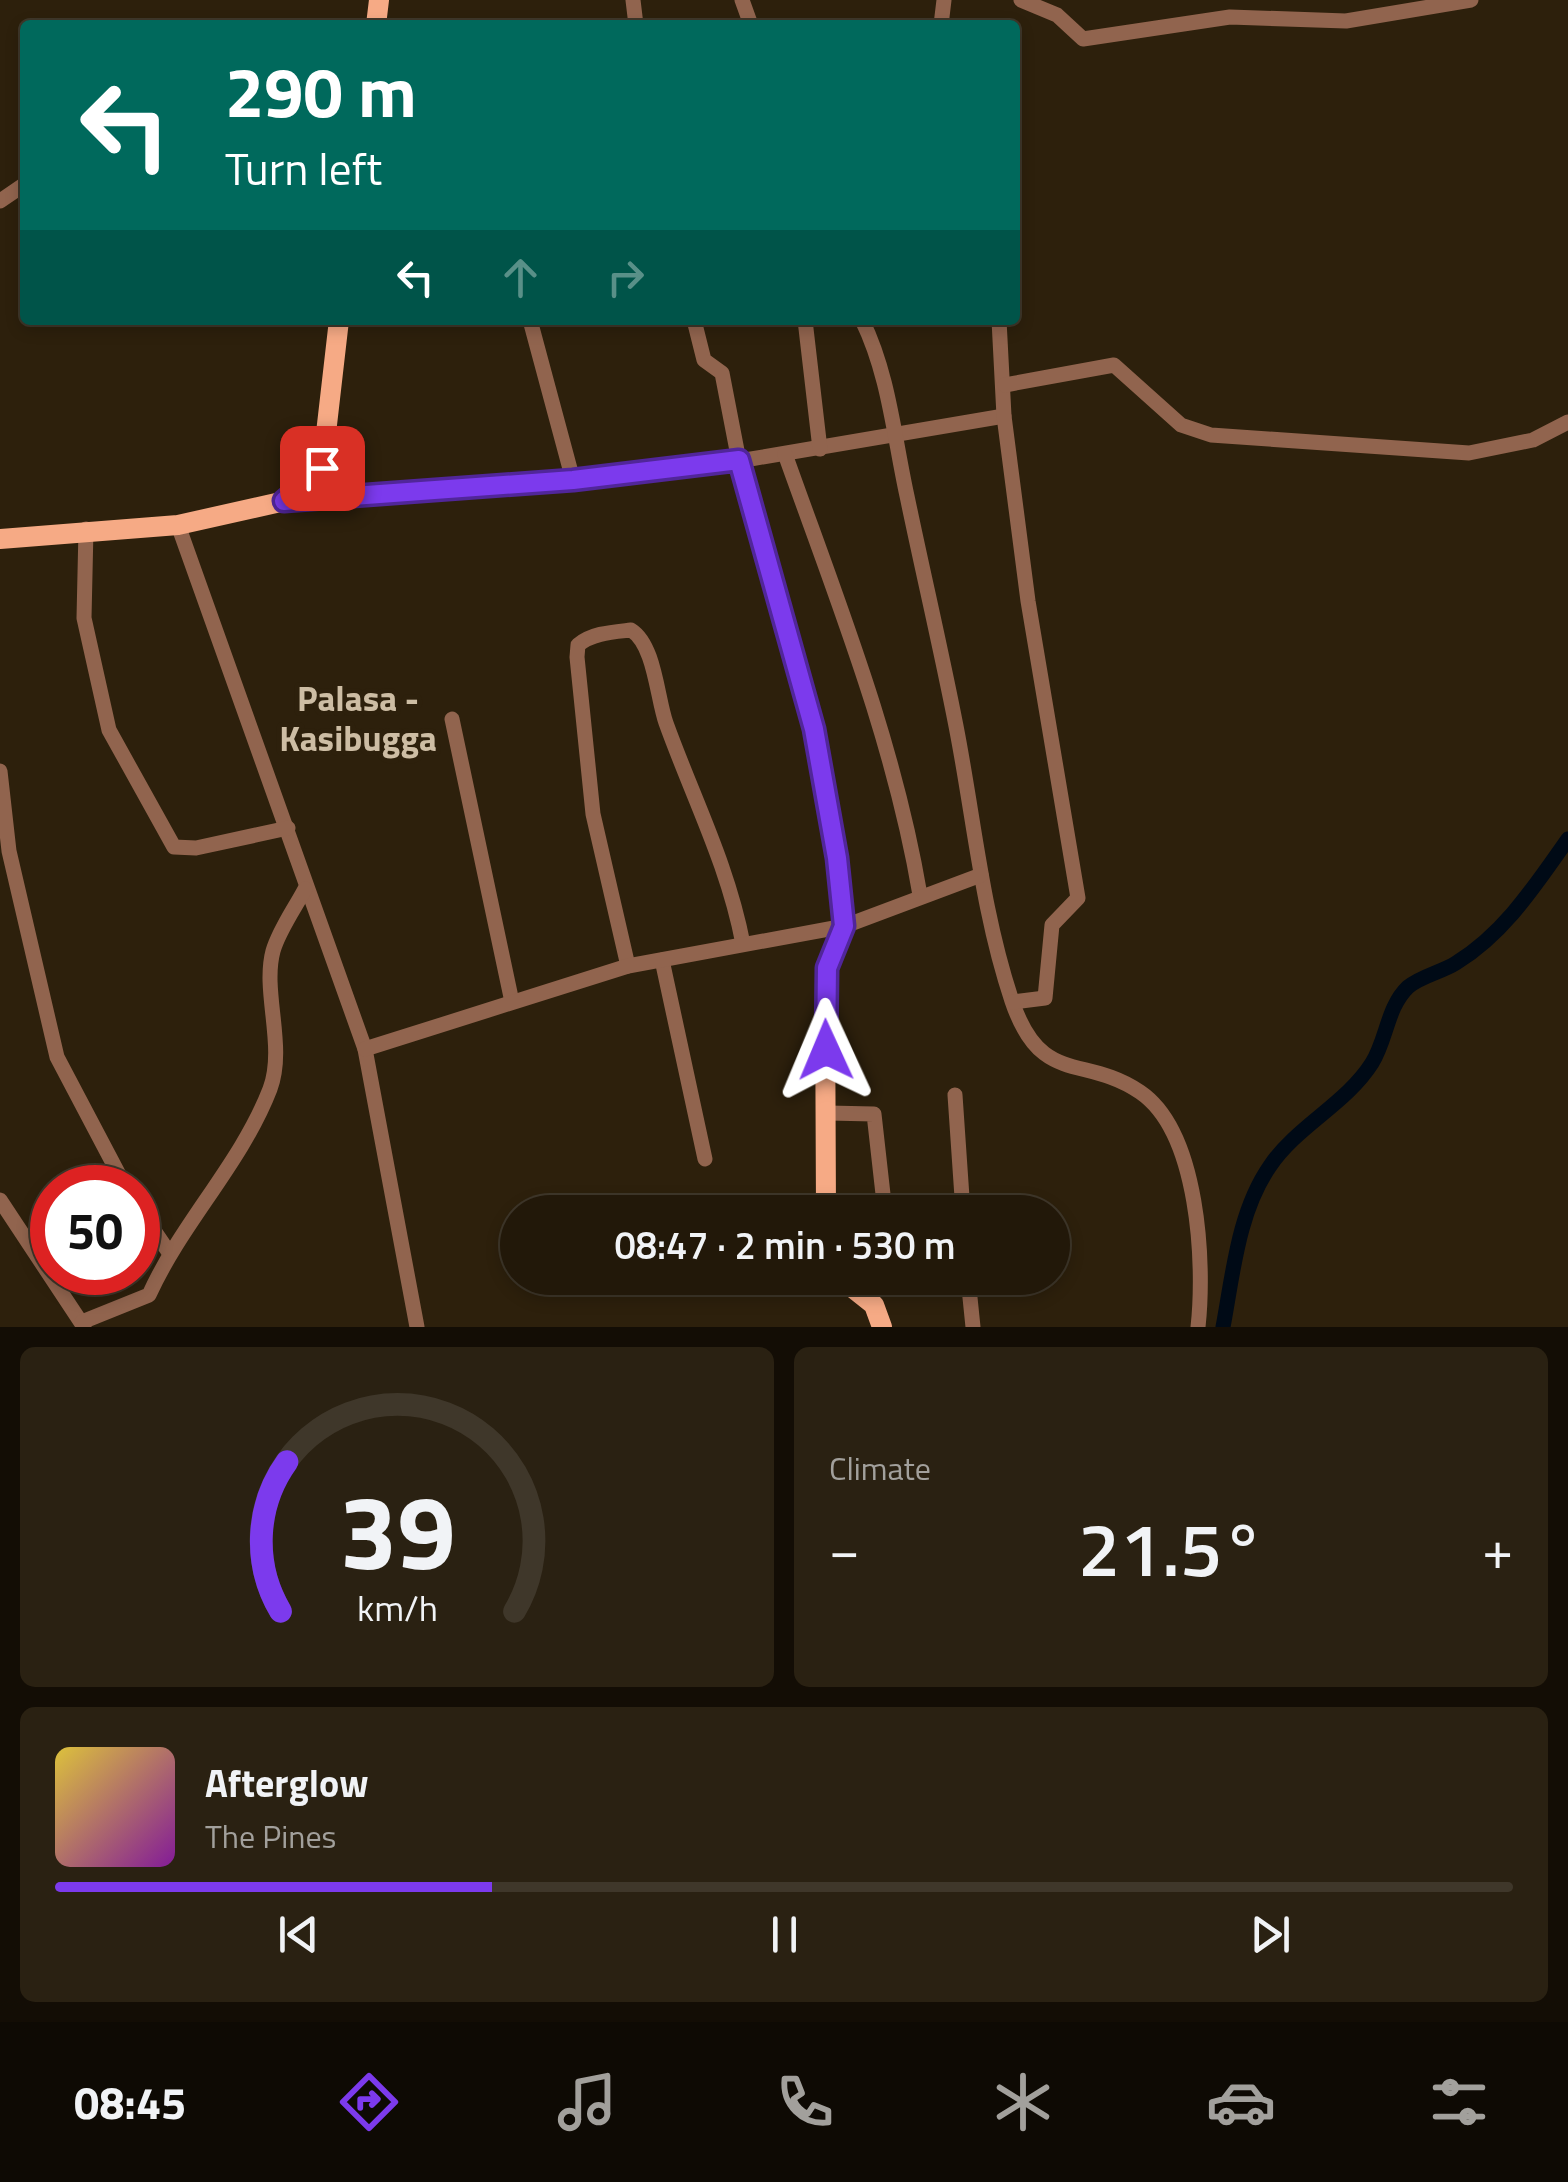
<!DOCTYPE html>
<html lang="en">
<head>
<meta charset="utf-8">
<style>
  body { margin:0; font-family:"Titillium Web",sans-serif; background:#2a2112; color:#f1f3f6; height:100vh; display:flex; flex-direction:column; font-size:38px; white-space:nowrap }
  * { box-sizing:border-box; margin:0 }
  p { font-size:32px; color:#a2a09c }
  .icon { flex:none; width:55px; height:55px; fill:none; stroke:currentColor; stroke-width:2; stroke-linecap:round; stroke-linejoin:round }
  .map { position:relative; height:1327px; overflow:hidden }
  .side { display:flex; flex-direction:column; gap:20px; padding:20px; background:#130d05; flex:1 }
  .side>* { flex:none }
  .hud { position:absolute; left:20px; top:20px; width:1000px; height:305px; border-radius:10px; box-shadow:0 5px 15px #0003,0 0 0 2px #3f372a; background:#00695c; color:#fff; overflow:hidden }
  .speed { position:absolute; left:30px; top:1165px; display:flex; gap:20px; font-size:50px; font-weight:700; text-align:center }
  .speed>* { display:grid; place-content:center; width:130px; height:130px; border-radius:50%; background:#221809; box-shadow:0 5px 15px #0003,0 0 0 2px #3f372a; line-height:1 }
  .speed .limit { border:15px solid #d22; background:#fff; color:#111 }
  .pin { position:absolute; display:grid; place-items:center; width:85px; height:85px; color:#fff; margin:-42px; border-radius:20px; box-shadow:0 5px 15px #0006 }
  .me { position:absolute; width:110px; margin:-55px; rotate:359deg; stroke-linejoin:round; filter:drop-shadow(0 0 8px #0008) }
  .turn { display:flex; align-items:center; gap:35px; height:210px; padding:0 40px; font-size:45px }
  .turn .icon { width:130px; height:130px; stroke-width:2.5 }
  .turn b { display:block; font-size:70px; line-height:85px }
  .lanes { display:flex; align-items:center; height:95px; padding:0 40px; background:#0003; justify-content:center; gap:50px; direction:ltr }
  .lanes .off { opacity:.35 }
  .big { font-size:75px; font-weight:600; line-height:1.1 }
  .side .card { flex:1; display:flex; flex-direction:column; justify-content:center; gap:15px; min-width:0; padding:0 35px; border-radius:15px; background:#2a2112 }
  .side .dial { align-items:center; gap:0 }
  .dial svg { height:260px; overflow:visible; fill:none; stroke:#3f372a; stroke-width:7; stroke-linecap:round; text-anchor:middle }
  .dial text { fill:#f1f3f6; stroke:none }
  .song { display:flex; align-items:center; gap:30px }
  .cover { width:120px; height:120px; border-radius:15px; background:linear-gradient(135deg,hsl(50 70% 55%),hsl(290 70% 35%)) }
  .played { height:10px; border-radius:5px; background:linear-gradient(90deg,#7c3aed 30%,#3f372a 30%) }
  .keys { display:flex; justify-content:space-around; direction:ltr }
  .heat { display:flex; justify-content:space-between; align-items:center; font-size:55px; direction:ltr }
  .side .tiles { flex:1; display:grid; gap:20px; grid-template-columns:1fr 1fr }
  .card:last-child { grid-column:span 2 }
  .trip { position:absolute; left:500px; top:1195px; width:570px; height:100px; border-radius:50px; background:#221809; box-shadow:0 5px 15px #0003,0 0 0 2px #3f372a; font-weight:600; line-height:100px; text-align:center }
  .menu { display:flex; height:160px; justify-content:space-around; align-items:center; background:#0e0a04; color:#a2a09c }
  .menu .icon { width:70px; height:70px }
  .menu .active { color:#7c3aed }
  .menu b { font-size:45px; color:#f1f3f6 }
  .map>svg:first-child { display:block }
  .lines { fill:none; stroke-linecap:round; stroke-linejoin:round }
  .canal { stroke:#000a16; stroke-width:15 }
  .minor { stroke:#91644e; stroke-width:15 }
  .major { stroke:#f6aa85; stroke-width:20 }
  .route-casing { stroke:#51269a; stroke-width:25 }
  .route { stroke:#7c3aed; stroke-width:18 }
  .labels { text-anchor:middle; dominant-baseline:central; stroke-width:10; stroke-linejoin:round; paint-order:stroke }
  .district-label { font-size:35px; font-weight:bold; fill:#cdbda4; stroke:#2d200c }
</style>
</head>
<body>
<div class="map">
<svg width="1568" height="1327" viewBox="0 0 1568 1327">
  <rect width="100%" height="100%" fill="#2d200c"/>
  <g class="lines">
    <path class="canal" d="M1223,1327C1233,1274 1238,1212 1270,1166C1297,1126 1346,1104 1372,1063C1387,1039 1387,1007 1408,987C1421,976 1442,972 1456,963C1505,933 1536,884 1568,839"/>
    <g class="minor">
      <path d="M633,0L636,25"/>
      <path d="M742,0L751,25"/>
      <path d="M1021,0L1057,15L1083,39L1230,17L1346,21L1471,0"/>
      <path d="M941,25L944,0"/>
      <path d="M0,201L25,184"/>
      <path d="M530,320L573,480"/>
      <path d="M694,320L704,360L722,373L739,461L1004,416"/>
      <path d="M805,320L820,449"/>
      <path d="M862,320C889,375 894,437 907,496C923,573 941,649 956,726C974,818 982,912 1012,1001C1041,1087 1084,1054 1140,1092C1199,1132 1205,1264 1198,1327"/>
      <path d="M999,320L1004,416L1028,601L1078,898L1052,925L1045,998L1013,1002"/>
      <path d="M1005,385L1114,365L1181,425L1211,435L1469,453L1533,440L1568,422"/>
      <path d="M785,454C837,600 894,741 920,895"/>
      <path d="M178,525L365,1049L417,1327"/>
      <path d="M86,529L84,618L109,730L174,847L196,848L288,828"/>
      <path d="M452,719L512,1002"/>
      <path d="M0,771L9,851L57,1057L126,1188"/>
      <path d="M662,960L705,1159"/>
      <path d="M628,966L593,814L577,657L578,645C592,633 613,632 631,630C655,645 657,698 666,723C693,798 728,865 743,944"/>
      <path d="M365,1049L628,966L845,926L981,875"/>
      <path d="M955,1095L963,1212"/>
      <path d="M828,1113L874,1114L885,1212"/>
      <path d="M0,1200L84,1327"/>
      <path d="M138,1207L168,1251"/>
      <path d="M968,1278L973,1327"/>
      <path d="M82,1322L149,1295C182,1222 241,1164 270,1089C286,1046 262,992 273,951C279,930 295,908 305,889"/>
    </g>
    <g class="major">
      <path d="M376,25L379,0"/>
      <path d="M285,501L573,480L739,461L814,729L837,858L845,926L827,968L825,987L826,1212"/>
      <path d="M0,539L178,525L285,501L322,468L339,320"/>
      <path d="M840,1278L874,1305L882,1327"/>
    </g>
  </g>
  <g class="lines">
    <g class="route-casing">
      <path id="route" d="M322,468L284,501L573,480L739,460L814,729L837,858L844,926L827,968L826,1050"/>
    </g>
    <use href="#route" class="route"/>
  </g>
  <g class="labels">
    <g class="district-label">
      <text x="358" y="698">Palasa -<tspan x="358" dy="40">Kasibugga</tspan></text>
    </g>
  </g>
</svg>
<div class="speed"><div class="limit">50</div></div>
<div class="pin" style="left:322px;top:468px;background:#d93025"><svg class="icon" aria-label="arrive" viewBox="0 0 24 24"><path d="M6 21V4h12l-3 4 3 4H6"/></svg></div>
<svg class="me" style="left:826px;top:1050px" viewBox="-20 -20 40 40"><path d="M0-17L14 15 0 8-14 15z" fill="#7c3aed" stroke="#fff" stroke-width="4"/></svg>
<div class="trip">08:47 · 2 min · 530 m</div>
<div class="hud">
<div class="turn"><svg class="icon" aria-label="left" viewBox="0 0 24 24"><path d="M17 20v-9H6M10 6l-5 5 5 5"/></svg><div><b>290 m</b>Turn left</div></div>
<div class="lanes"><svg class="icon" aria-label="left" viewBox="0 0 24 24"><path d="M17 20v-9H6M10 6l-5 5 5 5"/></svg><svg class="icon off" aria-label="ahead" viewBox="0 0 24 24"><path d="M12 20V5M6 11l6-6 6 6"/></svg><svg class="icon off" aria-label="right" viewBox="0 0 24 24"><path d="M7 20v-9h11M14 6l5 5-5 5"/></svg></div>
</div>
</div>
<section class="side">
<div class="tiles">
<div class="card dial"><svg viewBox="0 0 100 80">
<path d="M14 69A42 42 0 1 1 86 69"/>
<path d="M14 69A42 42 0 0 1 16 23" stroke="#7c3aed"/>
<text x="50" y="56" font-size="32" font-weight="700">39</text>
<text x="50" y="72" font-size="11">km/h</text>
</svg></div>
<div class="card"><p>Climate</p>
<div class="heat"><a>−</a><b class="big">21.5°</b><a>+</a></div>
</div>
<div class="card">
<div class="song"><i class="cover"></i><div><b>Afterglow</b><p>The Pines</p></div></div>
<div class="played"></div>
<div class="keys"><svg class="icon" aria-label="previous" viewBox="0 0 24 24"><path d="M18 5L8 12l10 7zM5 5v14"/></svg><svg class="icon" aria-label="pause" viewBox="0 0 24 24"><path d="M8 5v14M16 5v14"/></svg><svg class="icon" aria-label="next" viewBox="0 0 24 24"><path d="M6 5l10 7-10 7zM19 5v14"/></svg></div>
</div>
</div>
</section>
<nav class="menu">
<b>08:45</b>
<svg class="icon active" aria-label="directions" viewBox="0 0 24 24"><path d="M12 3l9 9-9 9-9-9zM9 14v-3h6M13 9l2 2-2 2"/></svg>
<svg class="icon" aria-label="music" viewBox="0 0 24 24"><path d="M9 18V5l10-2v13"/><circle cx="6" cy="18" r="3"/><circle cx="16" cy="16" r="3"/></svg>
<svg class="icon" aria-label="phone" viewBox="0 0 24 24"><path d="M5 4h4l2 5-3 2q2 4 5 5l2-3 5 2v4C11 20 4 13 5 4z"/></svg>
<svg class="icon" aria-label="climate" viewBox="0 0 24 24"><path d="M12 3v18M4 7l16 10M4 17L20 7"/></svg>
<svg class="icon" aria-label="car" viewBox="0 0 24 24"><path d="M5 17H2v-5l4-1 3-4h7l3 4 3 1v5h-3M9 17h6M6 11h13"/><circle cx="7" cy="17" r="2"/><circle cx="17" cy="17" r="2"/></svg>
<svg class="icon" aria-label="filters" viewBox="0 0 24 24"><path d="M4 7h16M4 17h16"/><circle cx="9" cy="7" r="2"/><circle cx="15" cy="17" r="2"/></svg>
</nav>
</body>
</html>
